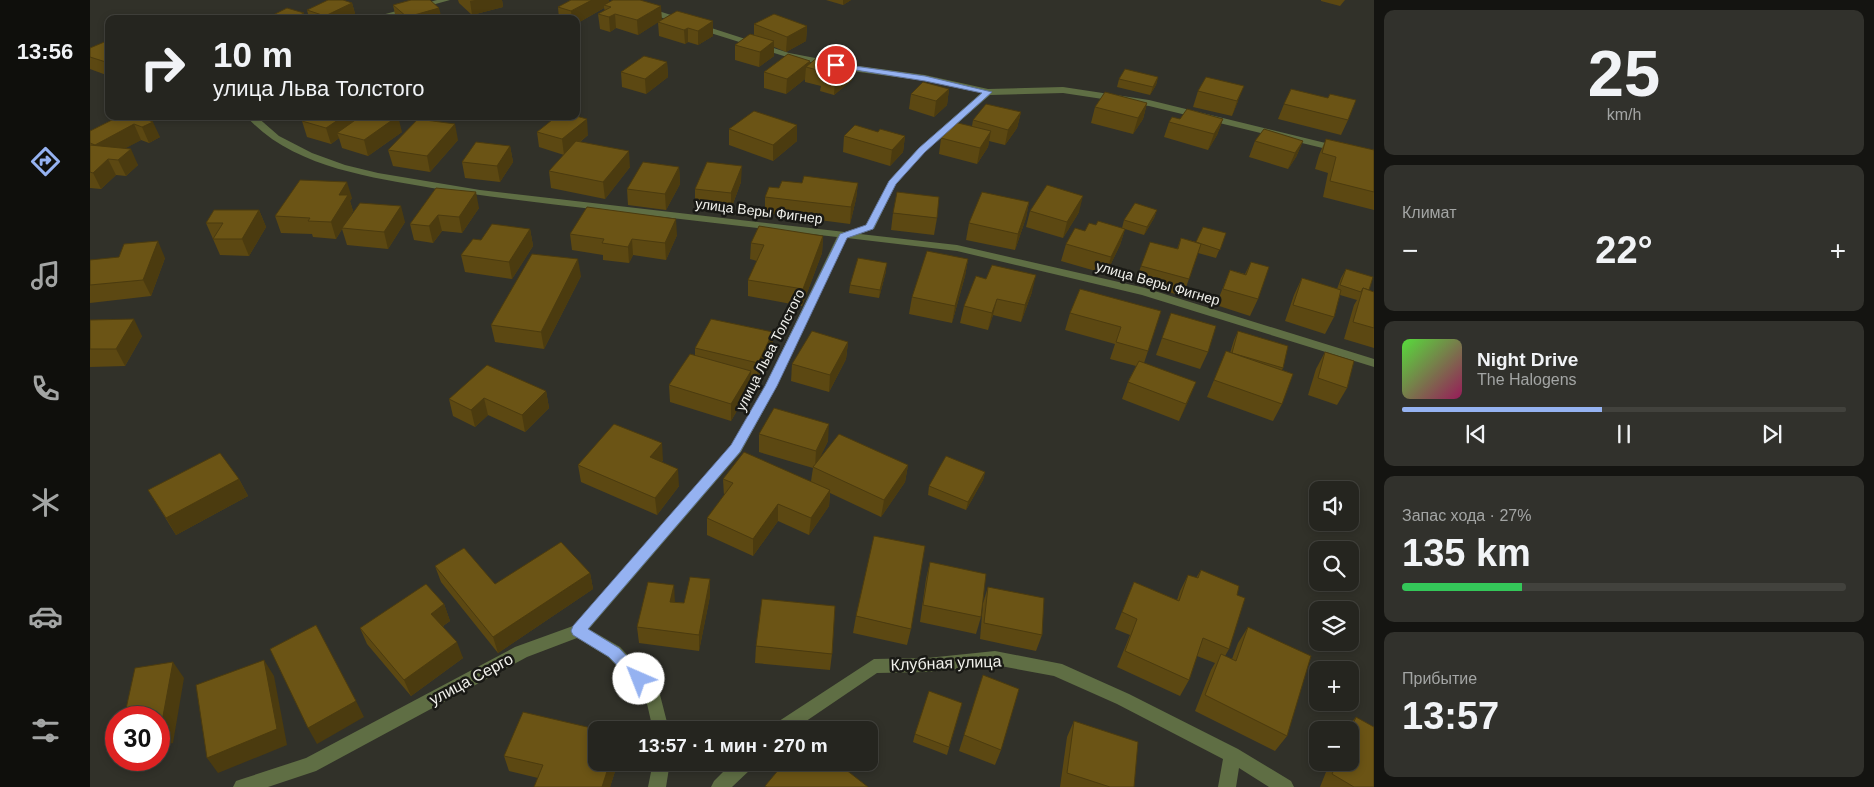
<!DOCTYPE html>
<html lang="ru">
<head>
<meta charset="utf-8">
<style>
  body { margin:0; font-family:Arial,sans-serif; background:#31312c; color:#f1f3f6; height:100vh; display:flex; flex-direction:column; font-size:19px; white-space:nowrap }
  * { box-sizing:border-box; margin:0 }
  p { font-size:16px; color:#a3a5a4 }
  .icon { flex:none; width:28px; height:28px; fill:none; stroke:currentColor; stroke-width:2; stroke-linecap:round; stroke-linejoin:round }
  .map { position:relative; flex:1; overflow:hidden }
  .side { display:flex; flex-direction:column; gap:10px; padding:10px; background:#141411; width:500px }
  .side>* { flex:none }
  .banner { position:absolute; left:15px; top:15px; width:475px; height:105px; border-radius:10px; box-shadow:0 2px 8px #0003,0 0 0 1px #42423d; background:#25251f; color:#f1f3f6; overflow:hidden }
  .tools { position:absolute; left:1219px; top:481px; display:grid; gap:10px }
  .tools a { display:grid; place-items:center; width:50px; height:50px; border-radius:10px; background:#25251f; box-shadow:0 2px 8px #0003,0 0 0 1px #42423d; font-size:25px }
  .speed { position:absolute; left:15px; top:706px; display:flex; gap:10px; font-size:25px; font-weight:700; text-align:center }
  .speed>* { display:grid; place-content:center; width:65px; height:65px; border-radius:50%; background:#25251f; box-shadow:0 2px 8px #0003,0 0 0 1px #42423d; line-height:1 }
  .speed .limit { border:8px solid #d22; background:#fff; color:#111 }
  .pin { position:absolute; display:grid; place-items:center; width:42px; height:42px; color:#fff; margin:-21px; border:2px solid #fff; border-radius:50%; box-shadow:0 1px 5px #0007 }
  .me { position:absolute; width:55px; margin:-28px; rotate:316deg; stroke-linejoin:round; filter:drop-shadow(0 0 4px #0008) }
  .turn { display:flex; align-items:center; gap:18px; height:105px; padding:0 25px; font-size:22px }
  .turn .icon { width:65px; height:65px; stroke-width:2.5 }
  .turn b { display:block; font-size:35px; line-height:42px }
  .big { font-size:38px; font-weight:800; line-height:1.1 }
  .side .tile { flex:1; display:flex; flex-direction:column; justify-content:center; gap:8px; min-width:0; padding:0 18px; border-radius:10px; background:#31312c }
  .side .dial { align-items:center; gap:0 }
  .dial b { font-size:65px; line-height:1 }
  .song { display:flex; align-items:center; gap:15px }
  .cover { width:60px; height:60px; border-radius:8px; background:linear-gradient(135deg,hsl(110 70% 55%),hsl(330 70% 35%)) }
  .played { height:5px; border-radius:2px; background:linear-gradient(90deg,#95b2f1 45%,#42423d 45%) }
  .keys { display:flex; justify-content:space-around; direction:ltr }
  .heat { display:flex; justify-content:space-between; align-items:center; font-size:28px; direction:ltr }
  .charge { height:8px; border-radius:4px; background:linear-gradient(90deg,#34c759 27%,#42423d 0) }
  .trip { position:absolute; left:498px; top:721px; width:290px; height:50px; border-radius:10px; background:#25251f; box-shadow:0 2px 8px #0003,0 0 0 1px #42423d; font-weight:800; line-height:50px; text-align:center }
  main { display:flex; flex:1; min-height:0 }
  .menu { display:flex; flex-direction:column; width:90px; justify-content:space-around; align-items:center; background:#0f0f0c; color:#a3a5a4 }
  .menu .icon { width:35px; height:35px }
  .menu .active { color:#95b2f1 }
  .menu b { font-size:22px; color:#f1f3f6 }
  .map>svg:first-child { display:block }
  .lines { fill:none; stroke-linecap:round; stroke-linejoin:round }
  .street { fill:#5f6e44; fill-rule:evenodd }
  .wall { fill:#5c4812 }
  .shaded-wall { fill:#4b3b0f }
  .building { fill:#6b5415; stroke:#4b3b0f }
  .route { fill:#95b2f1; stroke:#61749d }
  .labels { text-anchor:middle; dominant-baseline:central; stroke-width:5; stroke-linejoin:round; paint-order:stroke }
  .street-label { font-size:14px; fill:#f0f0eb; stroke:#191915 }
  .near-street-label { font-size:16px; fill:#f0f0eb; stroke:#191915 }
</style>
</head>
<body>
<main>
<nav class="menu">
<b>13:56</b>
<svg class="icon active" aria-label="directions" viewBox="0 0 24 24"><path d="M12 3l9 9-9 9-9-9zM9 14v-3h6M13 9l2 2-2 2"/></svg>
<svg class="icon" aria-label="music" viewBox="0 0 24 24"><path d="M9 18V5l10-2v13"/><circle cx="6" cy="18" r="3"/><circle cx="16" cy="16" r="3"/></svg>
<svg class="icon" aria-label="phone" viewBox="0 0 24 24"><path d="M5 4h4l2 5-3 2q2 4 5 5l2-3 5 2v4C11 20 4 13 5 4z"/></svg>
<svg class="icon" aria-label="climate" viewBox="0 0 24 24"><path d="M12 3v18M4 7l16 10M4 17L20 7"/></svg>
<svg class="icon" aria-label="car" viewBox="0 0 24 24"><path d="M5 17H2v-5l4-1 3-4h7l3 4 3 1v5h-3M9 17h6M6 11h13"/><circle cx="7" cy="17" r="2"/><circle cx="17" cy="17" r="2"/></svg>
<svg class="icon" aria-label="filters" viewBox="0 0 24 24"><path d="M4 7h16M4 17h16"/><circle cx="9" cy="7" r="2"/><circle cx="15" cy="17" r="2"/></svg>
</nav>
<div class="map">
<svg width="1284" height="787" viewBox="0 0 1284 787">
  <rect width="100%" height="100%" fill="#313129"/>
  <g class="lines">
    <g class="street">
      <path d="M347,0H360L291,19H277Z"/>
      <path d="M535,0H544L550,5L699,53L762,65L835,75L898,89L973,87L1059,100L1252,147L1254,149L1249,152L1059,106L973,93L900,95L835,152L806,184L784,229L770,234L867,245L1055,288L1284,359V367L1052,295L867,251L757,238L687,386L651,452L499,629L530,647L568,687L579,730H563L555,695L518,657L487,638L437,657L226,771L178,787H143L146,781L152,779L216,758L425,647L483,626L641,446L675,386L747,237C668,228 590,219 511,210C454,203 398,197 342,188C279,177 201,167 156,116H166L189,136L222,153L255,165L288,173L390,190L755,232L776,225L799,181L829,148L891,93L835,81L762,71L697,57L544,9Z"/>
      <path d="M905,651L972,664L1039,694L1148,749L1201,781L1204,787H1179L1149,768L1146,787H1128L1133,759L1027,704L964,676L905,665L837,672L787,673L703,730H681L683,725L784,659L837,658Z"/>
      <path d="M563,762H580L576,787H558Z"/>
      <path d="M643,762H664L662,768L642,787H621L624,781Z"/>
    </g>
  </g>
  <g class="wall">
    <path d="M368,0H412L413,7L382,15L369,3Z"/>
    <path d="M519,0V2L572,20L587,11L623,36L608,45L598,42L595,44L569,36L568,22L548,35L526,28L520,32L510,29L508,14L515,11L514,8L486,24V19H469L468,7Z"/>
    <path d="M736,0H761L753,5Z"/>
    <path d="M1231,0H1255L1250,6L1231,1Z"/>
    <path d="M262,3L266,17L262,19H181V16H215L219,18L217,10Z"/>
    <path d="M303,5L352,19H306Z"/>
    <path d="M664,24L717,26L716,41L696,52L684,47V56L669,67L645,60V45L664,35Z"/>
    <path d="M19,40V76L0,69V48Z"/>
    <path d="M720,61V64L762,80L744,95L730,91L731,86L715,82V79L696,94L674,88V72Z"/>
    <path d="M577,62L578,77L556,94L532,87L531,72Z"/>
    <path d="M1068,77L1066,85L1060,95L1027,87L1029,79Z"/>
    <path d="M859,89L857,105L844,117L819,109L821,94Z"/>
    <path d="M1108,91L1148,101L1142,116L1103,107Z"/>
    <path d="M1057,103L1053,119L1043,134L1001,123L1005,107Z"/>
    <path d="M1194,104L1258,120L1251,135L1188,119Z"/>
    <path d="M931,112L927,128L915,145L899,141L898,147L887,164L849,154L851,138L882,126L883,120Z"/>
    <path d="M48,116L70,137L59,143L51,140L35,148L48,165L36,176L26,175L11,189L0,188V131Z"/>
    <path d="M1090,119H1133L1127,135L1118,150L1074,137L1079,122Z"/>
    <path d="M212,121L312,132L278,156L252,148L249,138L241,144L217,137Z"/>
    <path d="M639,129L707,141L683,161L639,145Z"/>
    <path d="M447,132L498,135L490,142L540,167L515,199L461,188L459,171L474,155L449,147Z"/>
    <path d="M788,132L815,136L813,152L800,166L753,152L754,136Z"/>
    <path d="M1236,139L1284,150V210L1233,197L1238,173L1225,169L1229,155Z"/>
    <path d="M368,140L340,172L303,166L298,150Z"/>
    <path d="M1165,141H1213L1206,157L1198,169L1159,157Z"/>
    <path d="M420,146L423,162L410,182L375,178L372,162Z"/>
    <path d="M589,167L590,184L576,210L538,205L537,189Z"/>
    <path d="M651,182L641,209L605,205V189Z"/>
    <path d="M712,183H768L766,199L760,224L675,213V197L689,188Z"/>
    <path d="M346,188L389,208L372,233L352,231L343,243L324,240L320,224Z"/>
    <path d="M262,198L260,201L263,211L255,225L315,222L298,249L257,245L252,229L246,239L223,237L222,234L191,233L185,216Z"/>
    <path d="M939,202L936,218L925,250L876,240L879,223Z"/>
    <path d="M169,210L176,227L159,256L130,255L116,223Z"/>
    <path d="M1067,210L1064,218L1054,235L1035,229L1030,245L1016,274L971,261L976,244L995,231L1006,225L1032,228L1034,220Z"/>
    <path d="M940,211L989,212L973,238L936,227Z"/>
    <path d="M803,213L847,218L844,235L801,230Z"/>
    <path d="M440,229L443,246L422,279L375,272L371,255L391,240Z"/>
    <path d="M1136,233L1126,258L1108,253L1093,296L1045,283L1051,266L1087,249L1091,238L1106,242Z"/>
    <path d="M480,234L587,235L576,260L543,255L539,263L513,260V255L482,250Z"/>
    <path d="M733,236L732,253L712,306L658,296V280L667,261L660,259L661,243Z"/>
    <path d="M75,258L61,296L0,303V260Z"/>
    <path d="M878,259L875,276L862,323L819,314L822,297Z"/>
    <path d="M1161,262L1168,299L1160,316L1126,305L1140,270L1155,274Z"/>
    <path d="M1256,269L1279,290L1284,292V348L1254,339L1264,305L1267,300L1250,295L1244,317L1235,334L1195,321L1204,295L1212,278L1247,289L1251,278Z"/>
    <path d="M796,271L789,298L759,293L760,285Z"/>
    <path d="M491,276L454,349L405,342L401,325Z"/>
    <path d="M886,276L942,292L931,322L903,315L898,330L870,323L874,306Z"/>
    <path d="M990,289L1058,351L1054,363L1099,399L1089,421L1032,399L1038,382L1046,366L1020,359L1025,344L975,330L980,313Z"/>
    <path d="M1081,313L1118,352L1110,369L1066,355Z"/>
    <path d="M0,320L52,336L35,366L0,367Z"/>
    <path d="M1148,331L1193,368L1192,370V404L1183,421L1117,397L1136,351L1140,353L1144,340Z"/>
    <path d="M683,332V349L667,380L660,379V388L641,421L580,402L579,385L605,356V348Z"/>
    <path d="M758,342L756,359L739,392L701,381L702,364Z"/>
    <path d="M1235,352L1257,388L1247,405L1218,395L1226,369Z"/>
    <path d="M456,391L459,408L435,432L398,415L385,427L363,416L359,399Z"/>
    <path d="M669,434L738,441L729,459L818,465L815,482L791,517L740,493L739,506L719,535L688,521L663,556L617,535V518L634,496L633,479L721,481L723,468L669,452Z"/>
    <path d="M573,460L572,462L589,486L567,515L491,482L488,465Z"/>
    <path d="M895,472L893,480L876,510L838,495L839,486Z"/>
    <path d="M149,479L158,496L86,535L58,490Z"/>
    <path d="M840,562L891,617L886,634L830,622L836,579Z"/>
    <path d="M345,566L405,584L500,573L503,589L408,653L351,582Z"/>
    <path d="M1111,570L1147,595L1139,649L1135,656L1142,659L1148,643L1158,627L1197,736L1185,751L1105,711L1121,670L1125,663L1107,656L1099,680L1090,696L1027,667L1040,635L1025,629L1044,582L1087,600L1090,591L1098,575L1106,578Z"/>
    <path d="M620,579V596L609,651L549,643L547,627L585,602L594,603Z"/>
    <path d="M898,587L952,635L946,651L890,639L893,603Z"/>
    <path d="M354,604L360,621L353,626L373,658L321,696L277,644L270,628Z"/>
    <path d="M766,616L821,629L817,645L763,633Z"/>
    <path d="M666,646L742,654L740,670L665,663Z"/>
    <path d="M893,675L911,750L905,765L869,751Z"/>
    <path d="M872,703L857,755L823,742L825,734Z"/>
    <path d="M1266,717L1284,787H1230L1240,762H1260V730H1255Z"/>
    <path d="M984,721L1044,787H970L977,737Z"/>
    <path d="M414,756L528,762L520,787H444L448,778L419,771Z"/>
  </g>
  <g class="shaded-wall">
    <path d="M385,0H412L413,7L382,15L380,1Z"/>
    <path d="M502,0H519L520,6L514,5V8L486,24V19H482L481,11Z"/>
    <path d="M753,0H761L753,5Z"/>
    <path d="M262,3L266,17L262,19H235V16Z"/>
    <path d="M571,6L572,20L548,35L547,20Z"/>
    <path d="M349,8L352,19H317V17Z"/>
    <path d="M525,14L526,28L520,32L519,17Z"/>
    <path d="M623,21V36L608,45V31Z"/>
    <path d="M717,26L716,41L696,52L697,37Z"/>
    <path d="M598,28V42L595,44L594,30Z"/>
    <path d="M684,41V56L669,67L670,52Z"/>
    <path d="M720,61V68L716,67L715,79L696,94L697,79Z"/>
    <path d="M577,62L578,77L556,94L555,79Z"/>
    <path d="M763,65L762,80L744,95L745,80Z"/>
    <path d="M1068,77L1066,85L1060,95L1063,87Z"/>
    <path d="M1154,86L1142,116L1147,101Z"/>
    <path d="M859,89L857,105L844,117L846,101Z"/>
    <path d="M1057,103L1053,119L1043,134L1048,118Z"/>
    <path d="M931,112L927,128L915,145L918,130Z"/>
    <path d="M254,116H278L247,133L249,138L241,144L236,128Z"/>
    <path d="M308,116L312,132L278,156L274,140Z"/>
    <path d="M497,119L498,135L474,155L472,139Z"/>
    <path d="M1133,119L1127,135L1118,150L1124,134Z"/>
    <path d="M63,122L70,137L59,143L52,127Z"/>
    <path d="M44,124L51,140L12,161L5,145Z"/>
    <path d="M365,124L368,140L340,172L337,156Z"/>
    <path d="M707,125V141L683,161V145Z"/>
    <path d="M901,131L898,147L887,164L890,148Z"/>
    <path d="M815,136L813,152L800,166L802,150Z"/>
    <path d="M1213,141L1206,157L1198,169L1205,153Z"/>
    <path d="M420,146L423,162L410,182L407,166Z"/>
    <path d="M41,149L48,165L36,176L28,160Z"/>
    <path d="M539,151L540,167L515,199L513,182Z"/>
    <path d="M18,159L26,175L11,189L3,173Z"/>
    <path d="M652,166L651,182L641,209V193Z"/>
    <path d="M589,167L590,184L576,210L575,194Z"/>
    <path d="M257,182L262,198L260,201L263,211L246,239L241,222L249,195Z"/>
    <path d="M768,183L766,199L760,224L761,207Z"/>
    <path d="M386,192L389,208L372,233L369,217Z"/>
    <path d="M993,196L989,212L973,238L977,222Z"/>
    <path d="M939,202L936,218L925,250L928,234Z"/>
    <path d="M311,206L315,222L298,249L294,232Z"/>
    <path d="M169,210L176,227L159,256L152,239Z"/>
    <path d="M1067,210L1064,218L1054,235L1057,227Z"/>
    <path d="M348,215L352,231L343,243L339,226Z"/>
    <path d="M586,219L587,235L576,260L575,243Z"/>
    <path d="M440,229L443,246L422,279L419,262Z"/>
    <path d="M1035,229L1030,245L1016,274L1021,257Z"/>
    <path d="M733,236L732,253L712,306L713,289Z"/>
    <path d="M542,239L543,255L539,263L538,247Z"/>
    <path d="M68,241L75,258L61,296L53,280Z"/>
    <path d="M488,259L491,276L454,349L451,332Z"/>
    <path d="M878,259L875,276L862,323L865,306Z"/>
    <path d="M797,263L796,271L789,298L790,290Z"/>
    <path d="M946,275L942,292L931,322L935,305Z"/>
    <path d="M907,299L903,315L898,330L902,313Z"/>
    <path d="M44,319L52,336L35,366L26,349Z"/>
    <path d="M683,332V349L667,380L668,363Z"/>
    <path d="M758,342L756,359L739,392L740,375Z"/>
    <path d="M661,371L660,388L641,421V404Z"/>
    <path d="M1106,382L1099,399L1089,421L1096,404Z"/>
    <path d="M456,391L459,408L435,432L432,415Z"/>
    <path d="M394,398L398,415L385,427L381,410Z"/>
    <path d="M739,424L738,441L725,468L726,451Z"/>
    <path d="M572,443L573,460L562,474L560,457Z"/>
    <path d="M818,465L815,482L791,517L794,500Z"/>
    <path d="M588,469L589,486L567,515L565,498Z"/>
    <path d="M895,472L893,480L876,510L878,502Z"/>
    <path d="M149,479L158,496L86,535L76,518Z"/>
    <path d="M740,490L739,506L719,535L721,518Z"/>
    <path d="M688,504V521L663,556V539Z"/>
    <path d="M500,573L503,589L408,653L403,637Z"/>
    <path d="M620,579V596L609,651V635Z"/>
    <path d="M584,585L585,602L582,618L580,602Z"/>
    <path d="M354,604L360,621L347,630L341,614Z"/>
    <path d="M367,642L373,658L321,696L314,680Z"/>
    <path d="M174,660L184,676L197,745L128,773L117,758Z"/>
    <path d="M83,662L94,678L83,743L69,746V728Z"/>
    <path d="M266,701L274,717L227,744L218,728Z"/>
    <path d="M520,762H528L520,787H512Z"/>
  </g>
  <g class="building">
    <path d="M238,0H253L262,3L235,16L217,10Z"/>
    <path d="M321,0H340L349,8L317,17L303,5Z"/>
    <path d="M481,0H502L481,11L468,7Z"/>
    <path d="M523,0H550L571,6L547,20L525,14L519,17L508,14L521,7L514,5Z"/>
    <path d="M197,8L214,13L210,15L223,19H189L181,16Z"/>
    <path d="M587,11L623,21L608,31L598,28L594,30L568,22Z"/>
    <path d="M684,14L717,26L697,37L664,24Z"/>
    <path d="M660,34L684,41L670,52L645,45Z"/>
    <path d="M19,40V63L0,57V48Z"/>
    <path d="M698,54L720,61L697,79L674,72Z"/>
    <path d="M730,55L763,65L745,80L731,76L735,72L716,67Z"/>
    <path d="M554,56L577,62L555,79L531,72Z"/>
    <path d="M1035,69L1068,77L1063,87L1029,79Z"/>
    <path d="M1116,77L1154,86L1147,101L1108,91Z"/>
    <path d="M833,82L859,89L846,101L821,94Z"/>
    <path d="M1201,89L1238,98L1240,94L1266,100L1258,120L1194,104Z"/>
    <path d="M1015,92L1057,103L1048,118L1005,107Z"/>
    <path d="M896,104L931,112L918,130L883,120Z"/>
    <path d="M1097,109L1133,119L1124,134L1079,122L1082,117L1090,119Z"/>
    <path d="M664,111L707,125L683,145L639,129Z"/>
    <path d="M30,116H48L63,122L52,127L44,124L5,145L0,143V131Z"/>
    <path d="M220,116H254L236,128L212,121Z"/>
    <path d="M271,116H308L274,140L247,133Z"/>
    <path d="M467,116H486L497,119L472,139L447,132Z"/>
    <path d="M328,119L365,124L337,156L298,150Z"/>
    <path d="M864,122L901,131L890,148L851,138Z"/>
    <path d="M765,125L788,132L790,129L815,136L802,150L754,136Z"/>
    <path d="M1174,129L1213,141L1205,153L1165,141Z"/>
    <path d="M1236,139L1284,150V192L1240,181L1246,157L1232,153Z"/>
    <path d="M486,141L539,151L513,182L459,171Z"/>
    <path d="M386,142L420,146L407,166L372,162Z"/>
    <path d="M0,145L41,149L28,160L18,159L3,173L0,172Z"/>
    <path d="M553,162L589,167L575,194L537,189Z"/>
    <path d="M617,162L652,166L641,193L605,189Z"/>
    <path d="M714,176L768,183L761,207L675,197L679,187L689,188L692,181L712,183Z"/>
    <path d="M210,180L257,182L249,195H258L241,222L218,221L220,218L185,216Z"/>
    <path d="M957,185L993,196L977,222L940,211Z"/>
    <path d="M346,188L386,192L369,217L348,215L339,226L320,224Z"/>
    <path d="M807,192L849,197L847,218L803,213Z"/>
    <path d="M892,192L939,202L928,234L879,223Z"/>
    <path d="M270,203L311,206L294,232L252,228Z"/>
    <path d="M1045,203L1067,210L1057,227L1034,220Z"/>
    <path d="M497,207L586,219L575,243L542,239L538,247L512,243L514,239L480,234Z"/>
    <path d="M124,210H169L152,239H123L133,223H116Z"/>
    <path d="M1008,221L1035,229L1021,257L976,244L985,228L995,231L999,223L1006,225Z"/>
    <path d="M402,224L440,229L419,262L371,255L383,239L391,240Z"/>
    <path d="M669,226L733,236L713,289L658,280L674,245L661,243Z"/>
    <path d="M1113,227L1136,233L1130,250L1106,242Z"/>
    <path d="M1091,238L1111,244L1099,279L1051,266L1060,242L1088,249Z"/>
    <path d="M68,241L53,280L0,285V260L29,257L34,244Z"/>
    <path d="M837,251L878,259L865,306L822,297Z"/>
    <path d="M442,254L488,259L451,332L401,325Z"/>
    <path d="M768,258L797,263L790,290L760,285Z"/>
    <path d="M1161,262L1179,267L1168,299L1133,289L1140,270L1156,275Z"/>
    <path d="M902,265L946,275L935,305L907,299L902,313L874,306L886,276L896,279Z"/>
    <path d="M1256,269L1283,277L1279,290L1273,288L1271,292L1250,285Z"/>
    <path d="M1212,278L1251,290L1244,317L1203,305Z"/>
    <path d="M1273,288L1284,292V328L1263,322Z"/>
    <path d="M990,289L1071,311L1058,351L1026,342L1031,327L980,313Z"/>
    <path d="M1081,313L1126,326L1118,352L1072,338Z"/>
    <path d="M44,319L26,349H0V320Z"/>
    <path d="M621,319L683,332L668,363L605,348Z"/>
    <path d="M722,331L758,342L740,375L702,364Z"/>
    <path d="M1148,331L1198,346L1193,368L1142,353Z"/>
    <path d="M1136,351L1203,374L1192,404L1124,380Z"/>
    <path d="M1235,352L1264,361L1257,388L1228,378Z"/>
    <path d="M600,354L661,371L641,404L579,385Z"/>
    <path d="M1049,361L1106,382L1096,404L1038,382Z"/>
    <path d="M397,365L456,391L432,415L394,398L381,410L359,399Z"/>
    <path d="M684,408L739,424L726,451L669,434Z"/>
    <path d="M524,424L572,443L560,457L588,469L565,498L488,465Z"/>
    <path d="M749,434L818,465L794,500L723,467Z"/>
    <path d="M654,452L740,490L721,518L688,504L663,539L617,518L643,483L633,479Z"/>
    <path d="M130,453L149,479L76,518L58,490Z"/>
    <path d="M856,456L895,472L878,502L839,486Z"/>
    <path d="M784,536L835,546L821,629L766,616Z"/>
    <path d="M471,542L500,573L403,637L345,566L374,548L405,584Z"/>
    <path d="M840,562L896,574L891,617L833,605Z"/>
    <path d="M1111,570L1149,586L1147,595L1155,598L1139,649L1113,638L1099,680L1035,651L1047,619L1032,612L1044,582L1089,601L1098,575L1108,578Z"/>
    <path d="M600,577L620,579L609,635L547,627L558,582L584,585L580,602L594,603Z"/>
    <path d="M336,584L354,604L341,614L367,642L314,680L270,628Z"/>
    <path d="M898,587L954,598L952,635L894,623Z"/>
    <path d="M672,599L745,606L742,654L666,646Z"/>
    <path d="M226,625L266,701L218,728L180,649Z"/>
    <path d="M1158,627L1221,656L1197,736L1115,695L1131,654L1146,661Z"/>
    <path d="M174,660L187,729L117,758L106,685Z"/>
    <path d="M83,662L71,727L69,728V718H34L45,668Z"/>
    <path d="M893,675L929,689L911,750L874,735Z"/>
    <path d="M839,691L872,703L859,747L825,734Z"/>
    <path d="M433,712L510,730H506V762H520L512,787H444L453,765L414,756Z"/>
    <path d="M1266,717L1284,727V787H1264L1242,774L1247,762H1260V731Z"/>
    <path d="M984,721L1048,742L1044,787H1020L977,773Z"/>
    <path d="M695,762H746L778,787H677L675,786Z"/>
  </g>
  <path class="route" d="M743,63L835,76L902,92L835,152L806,184L783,229L757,238L687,386L650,452L498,629L529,648L554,674L557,679L554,683L549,685L544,683L519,657L483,635L481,631L483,626L641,445L675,386L750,234L776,225L799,181L829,148L892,93L835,81L746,67L742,65Z"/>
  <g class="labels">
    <g class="street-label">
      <text transform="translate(669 211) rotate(7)">улица Веры Фигнер</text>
      <text transform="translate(1068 283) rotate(16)">улица Веры Фигнер</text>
      <text transform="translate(680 350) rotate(-63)">улица Льва Толстого</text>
    </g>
    <g class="near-street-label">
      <text transform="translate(856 663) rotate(-2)">Клубная улица</text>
      <text transform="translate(381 679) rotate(-28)">улица Серго</text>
    </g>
  </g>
</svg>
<div class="tools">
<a><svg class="icon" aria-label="sound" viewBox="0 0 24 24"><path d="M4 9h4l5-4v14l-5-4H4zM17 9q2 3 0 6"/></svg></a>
<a><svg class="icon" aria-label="search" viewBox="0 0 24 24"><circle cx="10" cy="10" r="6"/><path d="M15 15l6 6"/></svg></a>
<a><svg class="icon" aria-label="layers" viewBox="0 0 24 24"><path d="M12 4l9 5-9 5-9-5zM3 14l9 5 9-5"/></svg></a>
<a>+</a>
<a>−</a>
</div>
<div class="speed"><div class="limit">30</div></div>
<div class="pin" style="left:746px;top:65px;background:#d93025"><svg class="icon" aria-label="arrive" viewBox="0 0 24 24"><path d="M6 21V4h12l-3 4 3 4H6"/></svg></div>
<svg class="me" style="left:549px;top:679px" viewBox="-20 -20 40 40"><circle r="19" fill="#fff"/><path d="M0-13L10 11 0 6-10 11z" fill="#95b2f1"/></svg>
<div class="trip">13:57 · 1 мин · 270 m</div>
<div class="banner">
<div class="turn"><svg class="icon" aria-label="right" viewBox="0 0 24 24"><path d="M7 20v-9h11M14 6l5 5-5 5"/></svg><div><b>10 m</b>улица Льва Толстого</div></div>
</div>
</div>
<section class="side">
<div class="tile dial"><b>25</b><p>km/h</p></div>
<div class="tile"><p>Климат</p>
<div class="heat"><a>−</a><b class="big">22°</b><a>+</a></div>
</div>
<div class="tile">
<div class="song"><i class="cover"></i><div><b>Night Drive</b><p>The Halogens</p></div></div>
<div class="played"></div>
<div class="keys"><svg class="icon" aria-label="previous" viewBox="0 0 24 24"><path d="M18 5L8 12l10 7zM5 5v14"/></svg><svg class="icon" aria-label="pause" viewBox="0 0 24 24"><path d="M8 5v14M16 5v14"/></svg><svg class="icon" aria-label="next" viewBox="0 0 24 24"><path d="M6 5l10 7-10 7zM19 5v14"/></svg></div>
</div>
<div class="tile"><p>Запас хода · 27%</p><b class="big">135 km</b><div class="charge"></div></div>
<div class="tile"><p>Прибытие</p><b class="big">13:57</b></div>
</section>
</main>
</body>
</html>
